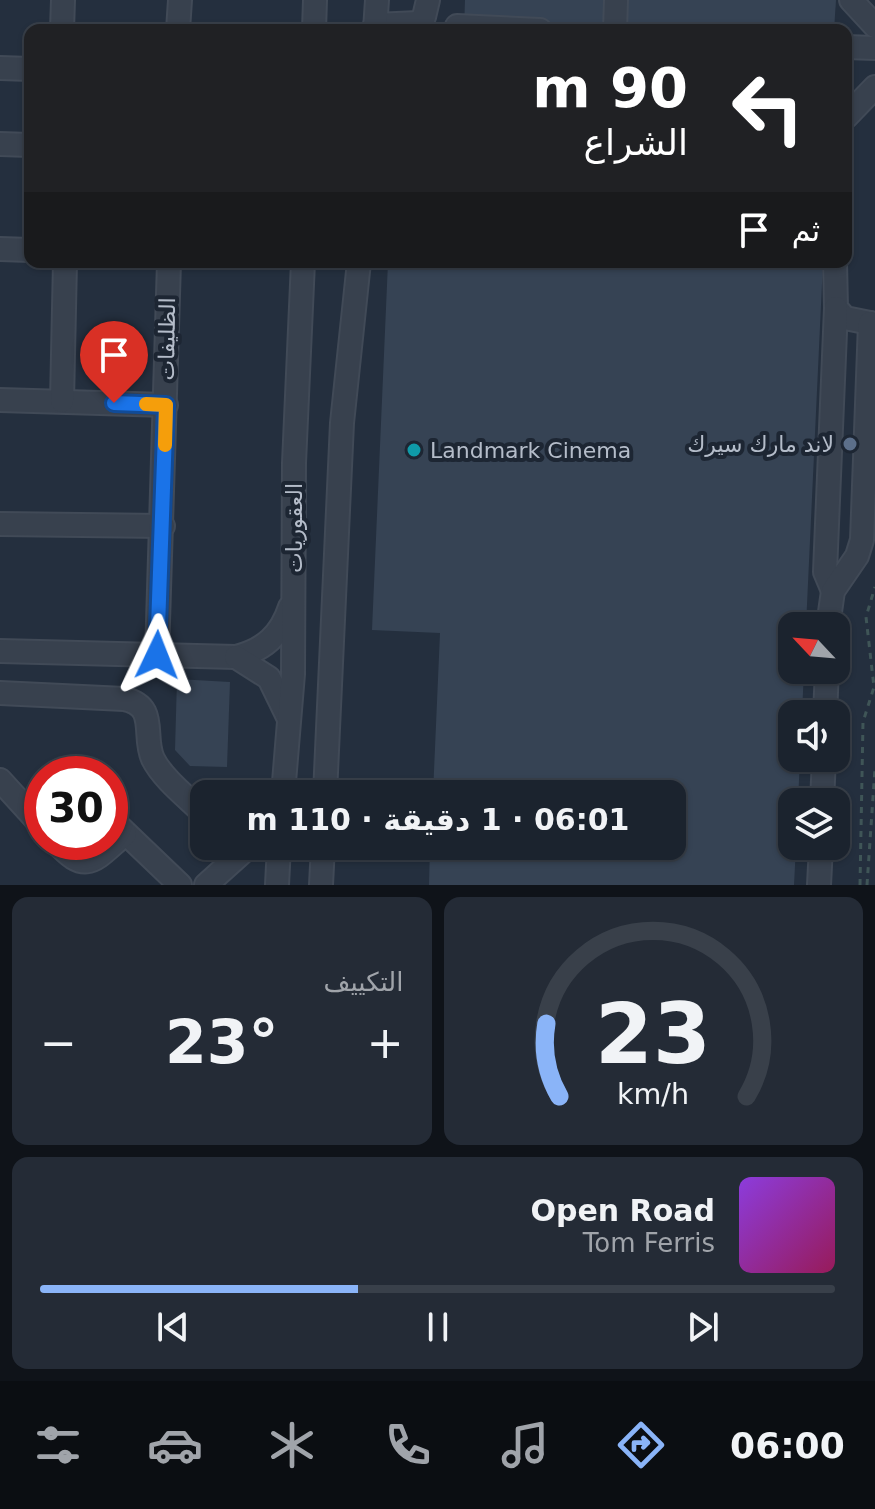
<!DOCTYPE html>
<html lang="ar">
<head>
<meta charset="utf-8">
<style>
  body { margin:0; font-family:"DejaVu Sans","Noto Sans Arabic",sans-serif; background:#242b36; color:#f1f3f6; direction:rtl; height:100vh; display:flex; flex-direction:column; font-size:30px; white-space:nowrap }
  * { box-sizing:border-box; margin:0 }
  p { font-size:26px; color:#a0a4aa }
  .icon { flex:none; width:44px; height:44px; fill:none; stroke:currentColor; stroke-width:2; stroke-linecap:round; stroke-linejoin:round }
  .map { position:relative; height:885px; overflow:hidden; direction:ltr }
  .side { display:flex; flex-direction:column; gap:12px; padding:12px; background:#0f1319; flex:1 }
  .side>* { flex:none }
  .banner { position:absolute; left:24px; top:24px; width:828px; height:244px; border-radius:16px; box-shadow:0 2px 6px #0004,0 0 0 2px #39404a; direction:rtl; background:#202124; color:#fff; overflow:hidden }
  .needle { width:52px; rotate:296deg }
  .tools { position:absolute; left:778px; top:612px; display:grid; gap:16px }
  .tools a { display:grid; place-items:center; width:72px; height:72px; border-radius:16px; background:#1b232e; box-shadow:0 2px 6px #0004,0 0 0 2px #39404a; font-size:40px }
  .speed { position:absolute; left:24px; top:756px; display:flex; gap:16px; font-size:40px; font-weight:700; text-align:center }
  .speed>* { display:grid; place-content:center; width:104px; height:104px; border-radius:50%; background:#1b232e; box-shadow:0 2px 6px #0004,0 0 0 2px #39404a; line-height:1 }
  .speed .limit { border:12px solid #d22; background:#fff; color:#111 }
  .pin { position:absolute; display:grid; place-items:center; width:68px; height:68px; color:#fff; margin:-82px -34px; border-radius:50% 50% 50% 0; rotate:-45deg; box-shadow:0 0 8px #0007 }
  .pin .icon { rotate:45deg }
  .me { position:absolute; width:88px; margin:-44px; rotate:2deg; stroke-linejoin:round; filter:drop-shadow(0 0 6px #0008) }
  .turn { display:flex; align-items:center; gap:28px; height:168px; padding:0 32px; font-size:36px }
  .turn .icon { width:104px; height:104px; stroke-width:2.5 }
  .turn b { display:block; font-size:56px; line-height:68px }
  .then { display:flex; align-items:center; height:76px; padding:0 32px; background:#0003; gap:16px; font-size:30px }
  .big { font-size:60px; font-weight:600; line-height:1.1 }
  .side .card { flex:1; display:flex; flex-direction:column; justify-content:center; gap:12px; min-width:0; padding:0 28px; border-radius:16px; background:#242b36 }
  .side .dial { align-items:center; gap:0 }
  .dial svg { height:208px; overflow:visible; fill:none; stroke:#39404a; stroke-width:7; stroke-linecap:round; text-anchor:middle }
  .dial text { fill:#f1f3f6; stroke:none }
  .song { display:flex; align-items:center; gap:24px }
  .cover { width:96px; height:96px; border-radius:12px; background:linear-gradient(135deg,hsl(270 70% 55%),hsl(330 70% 35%)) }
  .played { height:8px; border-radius:4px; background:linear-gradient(90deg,#8ab4f8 40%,#39404a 40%) }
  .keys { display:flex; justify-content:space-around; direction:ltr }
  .heat { display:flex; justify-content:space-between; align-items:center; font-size:44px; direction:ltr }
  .side .tiles { flex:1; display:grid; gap:12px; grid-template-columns:1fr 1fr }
  .card:last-child { grid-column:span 2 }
  .trip { position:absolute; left:190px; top:780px; width:496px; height:80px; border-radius:16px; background:#1b232e; box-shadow:0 2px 6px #0004,0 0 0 2px #39404a; font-weight:600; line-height:80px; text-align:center; direction:rtl }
  .tab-bar { display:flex; height:128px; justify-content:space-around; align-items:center; background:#0b0e12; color:#a0a4aa }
  .tab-bar .icon { width:56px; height:56px }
  .tab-bar .current { color:#8ab4f8 }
  .tab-bar b { font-size:36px; color:#f1f3f6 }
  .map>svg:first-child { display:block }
  .building { fill:#364354 }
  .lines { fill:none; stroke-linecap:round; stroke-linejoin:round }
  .minor-casing { stroke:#414a57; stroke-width:26 }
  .path { stroke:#3f5557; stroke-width:3; stroke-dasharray:6 6; stroke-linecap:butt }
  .minor { stroke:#38414e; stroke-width:22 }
  .route-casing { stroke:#114b97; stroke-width:20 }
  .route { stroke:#1a73e8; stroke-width:14 }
  .slow { stroke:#f59e0b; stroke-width:14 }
  .service-dot { fill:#5c6f8a; stroke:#1d2633; stroke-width:3 }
  .culture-dot { fill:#0f9aa8; stroke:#1d2633; stroke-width:3 }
  .labels { text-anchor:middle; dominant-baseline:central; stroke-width:8; stroke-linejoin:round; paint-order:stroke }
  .street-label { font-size:22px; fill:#b4bcc9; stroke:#1d2633 }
  .poi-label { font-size:22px; fill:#b4bcc9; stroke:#1d2633; text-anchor:end }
</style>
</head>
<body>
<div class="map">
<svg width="875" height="885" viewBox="0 0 875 885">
  <rect width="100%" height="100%" fill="#242f3e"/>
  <g class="building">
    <path d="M465,0H836L834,30H464Z"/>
    <path d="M388,262L467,265L468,262H823L806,626H792V670H804L802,714H792V758H800L798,802H792V846H796L794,885H429L430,846H672V794H433L440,633L372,630Z"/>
    <path d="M177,679L230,682L227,767L190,766L175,750Z"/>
  </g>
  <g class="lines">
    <g class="minor-casing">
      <g id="minor">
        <path d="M851,0L875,26"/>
        <path d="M375,25L418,23L424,17L428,0"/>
        <path d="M457,26L540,30"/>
        <path d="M62,30L63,0"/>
        <path d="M178,30L180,0"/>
        <path d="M314,30L315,0"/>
        <path d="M375,30L377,0"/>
        <path d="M615,30L616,0"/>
        <path d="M846,47L875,48"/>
        <path d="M0,68L30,69"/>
        <path d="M846,117L875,87"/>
        <path d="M0,144L30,145"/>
        <path d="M0,249L30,250"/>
        <path d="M835,262L836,308L845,318L875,324"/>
        <path d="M0,400L166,405"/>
        <path d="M62,401L65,262"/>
        <path d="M0,524L163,526"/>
        <path d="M833,591L825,572L836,308"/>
        <path d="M828,626L833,591L857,556L862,540L870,323"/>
        <path d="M0,651L236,657C264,650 281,635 290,607"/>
        <path d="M157,655L169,262"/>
        <path d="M236,657L269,678L288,717"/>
        <path d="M0,693L124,699C159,706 142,736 153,759C163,779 188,798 204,814"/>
        <path d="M825,714L827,670"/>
        <path d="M0,780L42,826"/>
        <path d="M283,794L293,674L294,463L303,262"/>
        <path d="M325,794L342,423L359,262"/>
        <path d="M822,802L824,758"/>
        <path d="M110,818L180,885"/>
        <path d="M56,842C87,877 95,859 125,834"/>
        <path d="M206,885L247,848"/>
        <path d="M277,885L279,846"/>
        <path d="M321,885L323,846"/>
        <path d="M819,885L821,846"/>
      </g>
    </g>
    <g class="path">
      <path d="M860,885L863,722L874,687L866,617L875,587"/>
      <path d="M867,885L875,768"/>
    </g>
    <use href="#minor" class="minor"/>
  </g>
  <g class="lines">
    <g class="route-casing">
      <path id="route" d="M114,403L166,405L157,655"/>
    </g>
    <use href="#route" class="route"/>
    <path class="slow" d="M146,404L166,405L165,445"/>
  </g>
  <circle class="service-dot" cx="850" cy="444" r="8"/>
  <circle class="culture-dot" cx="414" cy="450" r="8"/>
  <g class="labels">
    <g class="street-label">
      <text transform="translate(167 339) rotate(-89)">الظليفات</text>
      <text transform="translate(294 528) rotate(-90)">العقوريات</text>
    </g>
    <g class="poi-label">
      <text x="834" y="444">لاند مارك سيرك</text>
      <text x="430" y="450" text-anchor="start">Landmark Cinema</text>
    </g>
  </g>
</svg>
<div class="tools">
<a><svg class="needle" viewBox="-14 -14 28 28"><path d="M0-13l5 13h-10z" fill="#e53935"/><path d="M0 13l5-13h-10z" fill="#a0a4aa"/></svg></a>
<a><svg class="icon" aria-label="sound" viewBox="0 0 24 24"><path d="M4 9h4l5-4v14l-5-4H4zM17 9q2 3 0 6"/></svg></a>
<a><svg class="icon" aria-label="layers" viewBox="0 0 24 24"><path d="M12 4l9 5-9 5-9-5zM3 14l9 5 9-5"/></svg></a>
</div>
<div class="speed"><div class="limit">30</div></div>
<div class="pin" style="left:114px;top:403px;background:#d93025"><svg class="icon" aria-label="arrive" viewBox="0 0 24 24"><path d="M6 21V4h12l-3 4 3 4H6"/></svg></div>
<svg class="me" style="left:157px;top:655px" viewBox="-20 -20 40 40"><path d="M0-17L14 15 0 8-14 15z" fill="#1a73e8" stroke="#fff" stroke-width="4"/></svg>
<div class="trip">06:01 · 1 دقيقة · 110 m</div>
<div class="banner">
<div class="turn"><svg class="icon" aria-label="left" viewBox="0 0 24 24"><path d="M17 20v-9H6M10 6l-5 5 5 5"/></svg><div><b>90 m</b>الشراع</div></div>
<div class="then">ثم<svg class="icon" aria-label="arrive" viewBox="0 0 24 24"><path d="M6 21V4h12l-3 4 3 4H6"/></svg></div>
</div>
</div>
<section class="side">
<div class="tiles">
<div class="card dial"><svg viewBox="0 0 100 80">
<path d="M14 69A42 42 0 1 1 86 69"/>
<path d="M14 69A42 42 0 0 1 9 41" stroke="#8ab4f8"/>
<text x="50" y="56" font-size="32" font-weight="700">23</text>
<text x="50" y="72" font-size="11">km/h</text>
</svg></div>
<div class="card"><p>التكييف</p>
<div class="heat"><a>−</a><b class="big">23°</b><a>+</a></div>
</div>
<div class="card">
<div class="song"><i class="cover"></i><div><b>Open Road</b><p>Tom Ferris</p></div></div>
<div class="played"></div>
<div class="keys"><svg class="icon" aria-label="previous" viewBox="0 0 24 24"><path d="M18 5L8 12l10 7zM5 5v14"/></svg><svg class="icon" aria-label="pause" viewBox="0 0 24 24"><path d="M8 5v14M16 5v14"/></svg><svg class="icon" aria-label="next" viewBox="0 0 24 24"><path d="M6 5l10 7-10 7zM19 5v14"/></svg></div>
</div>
</div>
</section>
<nav class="tab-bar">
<b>06:00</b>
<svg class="icon current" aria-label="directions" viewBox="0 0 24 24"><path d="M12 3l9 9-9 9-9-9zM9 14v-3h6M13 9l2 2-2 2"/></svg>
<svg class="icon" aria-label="music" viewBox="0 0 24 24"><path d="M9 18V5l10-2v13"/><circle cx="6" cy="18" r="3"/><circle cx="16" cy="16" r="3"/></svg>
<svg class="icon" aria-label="phone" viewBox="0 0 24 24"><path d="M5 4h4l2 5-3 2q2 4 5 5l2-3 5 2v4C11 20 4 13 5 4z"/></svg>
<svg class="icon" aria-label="climate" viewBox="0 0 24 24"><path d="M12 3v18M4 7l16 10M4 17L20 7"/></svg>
<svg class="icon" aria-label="car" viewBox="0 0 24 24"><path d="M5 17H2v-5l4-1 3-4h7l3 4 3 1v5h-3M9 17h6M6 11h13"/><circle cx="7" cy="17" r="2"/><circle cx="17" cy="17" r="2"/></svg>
<svg class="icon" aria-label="filters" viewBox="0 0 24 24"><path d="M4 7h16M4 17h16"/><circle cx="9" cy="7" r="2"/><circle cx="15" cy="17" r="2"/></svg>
</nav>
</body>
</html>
